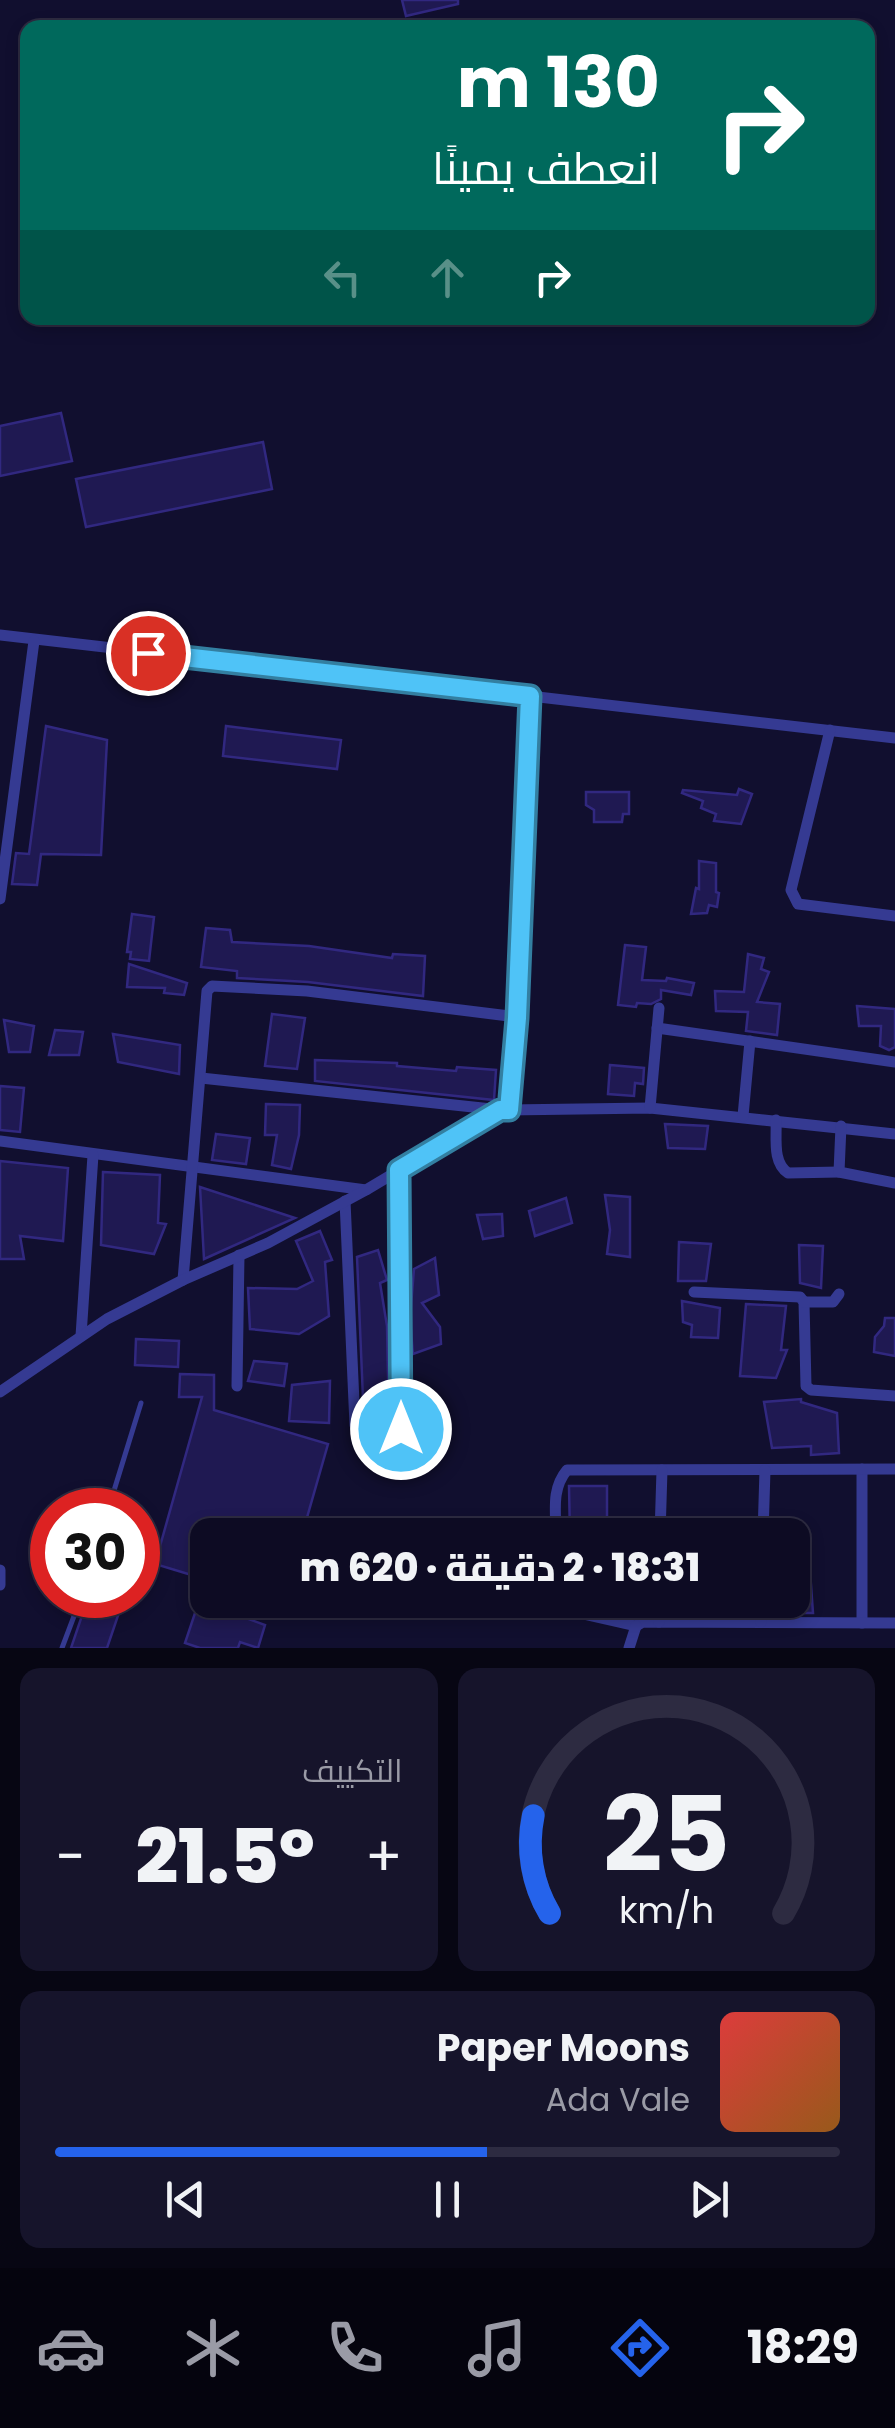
<!DOCTYPE html>
<html lang="ar">
<head>
<meta charset="utf-8">
<style>
  body { margin:0; font-family:Poppins,Cairo,sans-serif; background:#16142b; color:#f1f3f6; direction:rtl; height:100vh; display:flex; flex-direction:column; font-size:38px; white-space:nowrap }
  * { box-sizing:border-box; margin:0 }
  p { font-size:32px; color:#9a9ba6 }
  .icon { flex:none; width:55px; height:55px; fill:none; stroke:currentColor; stroke-width:2; stroke-linecap:round; stroke-linejoin:round }
  .map { position:relative; height:1648px; overflow:hidden; direction:ltr }
  .details { display:flex; flex-direction:column; gap:20px; padding:20px; background:#070613; flex:1 }
  .details>* { flex:none }
  .top-card { position:absolute; left:20px; top:20px; width:855px; height:305px; border-radius:20px; box-shadow:0 5px 15px #0003,0 0 0 2px #2d2b41; direction:rtl; background:#00695c; color:#fff; overflow:hidden }
  .speed { position:absolute; left:30px; top:1488px; display:flex; gap:20px; font-size:50px; font-weight:700; text-align:center }
  .speed>* { display:grid; place-content:center; width:130px; height:130px; border-radius:50%; background:#0d0b23; box-shadow:0 5px 15px #0003,0 0 0 2px #2d2b41; line-height:1 }
  .speed .limit { border:15px solid #d22; background:#fff; color:#111 }
  .pin { position:absolute; display:grid; place-items:center; width:85px; height:85px; color:#fff; margin:-42px; border:5px solid #fff; border-radius:50%; box-shadow:0 2px 10px #0007 }
  .me { position:absolute; width:110px; margin:-55px; rotate:0deg; stroke-linejoin:round; filter:drop-shadow(0 0 8px #0008) }
  .turn { display:flex; align-items:center; gap:35px; height:210px; padding:0 50px; font-size:45px }
  .turn .icon { width:130px; height:130px; stroke-width:2.5 }
  .turn b { display:block; font-size:70px; line-height:85px }
  .lanes { display:flex; align-items:center; height:95px; padding:0 50px; background:#0003; justify-content:center; gap:50px; direction:ltr }
  .lanes .off { opacity:.35 }
  .big { font-size:75px; font-weight:800; line-height:1.1 }
  .details .card { flex:1; display:flex; flex-direction:column; justify-content:center; gap:15px; min-width:0; padding:0 35px; border-radius:20px; background:#16142b }
  .details .dial { align-items:center; gap:0 }
  .dial svg { height:260px; overflow:visible; fill:none; stroke:#2d2b41; stroke-width:7; stroke-linecap:round; text-anchor:middle }
  .dial text { fill:#f1f3f6; stroke:none }
  .song { display:flex; align-items:center; gap:30px }
  .cover { width:120px; height:120px; border-radius:15px; background:linear-gradient(135deg,hsl(0 70% 55%),hsl(30 70% 35%)) }
  .played { height:10px; border-radius:5px; background:linear-gradient(90deg,#2563eb 55%,#2d2b41 55%) }
  .keys { display:flex; justify-content:space-around; direction:ltr }
  .heat { display:flex; justify-content:space-between; align-items:center; font-size:55px; direction:ltr }
  .details .tiles { flex:1; display:grid; gap:20px; grid-template-columns:1fr 1fr }
  .card:last-child { grid-column:span 2 }
  .trip { position:absolute; left:190px; top:1518px; width:620px; height:100px; border-radius:20px; background:#0d0b23; box-shadow:0 5px 15px #0003,0 0 0 2px #2d2b41; font-weight:800; line-height:100px; text-align:center; direction:rtl }
  .menu { display:flex; height:160px; justify-content:space-around; align-items:center; background:#05040e; color:#9a9ba6 }
  .menu .icon { width:70px; height:70px }
  .menu .selected { color:#2563eb }
  .menu b { font-size:45px; color:#f1f3f6 }
  .map>svg:first-child { display:block }
  .building { fill:#1f1952; stroke:#312880; stroke-width:2.5 }
  .lines { fill:none; stroke-linecap:round; stroke-linejoin:round }
  .lane { stroke:#353a92; stroke-width:5 }
  .street { stroke:#353a92; stroke-width:11 }
  .route-casing { stroke:#337fa1; stroke-width:25 }
  .route { stroke:#4fc3f7; stroke-width:18 }
</style>
</head>
<body>
<div class="map">
<svg width="895" height="1648" viewBox="0 0 895 1648">
  <rect width="100%" height="100%" fill="#110f2f"/>
  <g class="building">
    <path d="M402,0H458V4L406,16Z"/>
    <path d="M61,413L72,461L0,476V426Z"/>
    <path d="M263,442L272,489L86,527L76,479Z"/>
    <path d="M46,726L107,740L101,855L41,854L37,885L12,884L16,853L29,854Z"/>
    <path d="M226,726L341,740L337,769L223,756Z"/>
    <path d="M739,789L752,794L741,824L714,821L716,814L701,808L703,801L682,793L683,790L737,795Z"/>
    <path d="M586,792H629V814H623L622,822H594V810L586,805Z"/>
    <path d="M699,861L716,863V892L719,893L717,907L709,905L707,913L691,914L696,888L699,889Z"/>
    <path d="M132,914L154,917L149,961L130,959L131,952H127Z"/>
    <path d="M206,928L230,930L232,942L309,946L392,958L393,954L425,956L423,996L308,982L237,978V971L201,967Z"/>
    <path d="M625,945L646,947L642,980L666,981L667,978L694,983L691,995L661,990V999L651,1004L637,1003L636,1007L618,1005Z"/>
    <path d="M748,954L764,958L761,969L769,972L757,1002L780,1004L777,1035L746,1031L748,1012L716,1011L715,991L744,992Z"/>
    <path d="M129,964L187,983L184,995L164,993L165,988L127,987Z"/>
    <path d="M857,1006L895,1009V1047L889,1050L880,1046L881,1026H859Z"/>
    <path d="M272,1014L305,1018L297,1069L265,1066Z"/>
    <path d="M4,1020L34,1026L30,1052H9Z"/>
    <path d="M55,1030L83,1032L79,1055H49Z"/>
    <path d="M113,1034L180,1045L179,1074L118,1062Z"/>
    <path d="M315,1060L397,1063V1066L456,1071L457,1067L496,1070L494,1100L315,1081Z"/>
    <path d="M610,1065L644,1068L643,1084L635,1083L634,1096L608,1094Z"/>
    <path d="M0,1086L24,1088L20,1132L0,1130Z"/>
    <path d="M266,1104L300,1105L299,1135L291,1169L272,1165L277,1135H265Z"/>
    <path d="M665,1124L708,1126L705,1149L668,1148Z"/>
    <path d="M216,1134L250,1138L246,1164L212,1160Z"/>
    <path d="M0,1161L68,1168L63,1241L20,1236L24,1259H0Z"/>
    <path d="M103,1172L160,1175L158,1223L166,1224L154,1254L101,1245Z"/>
    <path d="M200,1187L295,1218L204,1259Z"/>
    <path d="M605,1195L630,1197V1257L607,1254L610,1230Z"/>
    <path d="M566,1198L572,1223L535,1236L529,1211Z"/>
    <path d="M502,1214L503,1236L483,1239L477,1215Z"/>
    <path d="M320,1231L332,1260L325,1262L329,1316L299,1334L250,1329L248,1288L297,1289L313,1281L296,1241Z"/>
    <path d="M679,1242L711,1244L706,1281H678Z"/>
    <path d="M799,1245L823,1246L821,1288L800,1283Z"/>
    <path d="M378,1250L387,1280L380,1283L387,1326L389,1425L364,1422L357,1257Z"/>
    <path d="M435,1258L439,1295L422,1303L440,1327L441,1344L413,1354L410,1319L414,1269Z"/>
    <path d="M682,1301L720,1308L718,1338L691,1337L692,1325L683,1322Z"/>
    <path d="M746,1304L786,1306L781,1350H787L776,1378L740,1376Z"/>
    <path d="M885,1318H895V1356L874,1352L875,1337L884,1326Z"/>
    <path d="M136,1339L179,1341L178,1367L135,1365Z"/>
    <path d="M254,1361L287,1364L284,1386L248,1381Z"/>
    <path d="M180,1374L214,1375V1410L328,1444L302,1535H208V1580L155,1564L202,1397H179Z"/>
    <path d="M330,1381L329,1423L289,1421L292,1385Z"/>
    <path d="M801,1399V1402L837,1413L839,1453L811,1455V1446L772,1448L764,1402Z"/>
    <path d="M569,1486H607V1535H570Z"/>
    <path d="M792,1571H810L813,1613H774V1600H792Z"/>
    <path d="M89,1595H125L107,1648H71Z"/>
    <rect x="673" y="1600" width="76" height="13"/>
    <path d="M199,1601L265,1625L258,1648L240,1642L238,1648H200L185,1643Z"/>
  </g>
  <g class="lines">
    <g class="lane">
      <path d="M108,1510L141,1403"/>
      <path d="M62,1648L82,1595"/>
    </g>
    <g class="street">
      <path d="M0,635L895,738"/>
      <path d="M830,730L791,890L798,904L895,916"/>
      <path d="M0,899L34,641"/>
      <path d="M657,1028L895,1062"/>
      <path d="M201,1078L501,1110L650,1108L895,1134"/>
      <path d="M650,1108L659,1008"/>
      <path d="M509,1109L517,1017L530,696"/>
      <path d="M743,1116L750,1041"/>
      <path d="M776,1120C777,1138 772,1162 788,1173L839,1172"/>
      <path d="M841,1126L839,1172L895,1183"/>
      <path d="M0,1141L366,1190"/>
      <path d="M345,1201L355,1425L359,1431L390,1438L401,1429L399,1170"/>
      <path d="M183,1280L207,991L212,986L307,991L517,1017"/>
      <path d="M694,1292L800,1297L804,1302L806,1386L811,1390L895,1396"/>
      <path d="M804,1302H833L839,1294"/>
      <path d="M81,1336L93,1155"/>
      <path d="M237,1386L239,1255"/>
      <path d="M0,1392L107,1319L183,1280L268,1243L366,1190L500,1110"/>
      <path d="M862,1469V1623"/>
      <path d="M556,1535C556,1512 551,1489 567,1470L895,1469"/>
      <path d="M660,1535L662,1470"/>
      <path d="M763,1535L765,1470"/>
      <path d="M0,1570V1585"/>
      <path d="M557,1600L561,1609L636,1626L643,1622L895,1623"/>
      <path d="M659,1622V1600"/>
      <path d="M761,1622L762,1600"/>
      <path d="M629,1648L636,1626"/>
    </g>
  </g>
  <g class="lines">
    <g class="route-casing">
      <path id="route" d="M148,653L530,696L517,1018L509,1110H500L399,1170L401,1429"/>
    </g>
    <use href="#route" class="route"/>
  </g>
</svg>
<div class="speed"><div class="limit">30</div></div>
<div class="pin" style="left:148px;top:653px;background:#d93025"><svg class="icon" aria-label="arrive" viewBox="0 0 24 24"><path d="M6 21V4h12l-3 4 3 4H6"/></svg></div>
<svg class="me" style="left:401px;top:1429px" viewBox="-20 -20 40 40"><circle r="17" fill="#4fc3f7" stroke="#fff" stroke-width="3"/><path d="M0-11L8 9 0 5-8 9z" fill="#fff"/></svg>
<div class="trip">18:31 · 2 دقيقة · 620 m</div>
<div class="top-card">
<div class="turn"><svg class="icon" aria-label="right" viewBox="0 0 24 24"><path d="M7 20v-9h11M14 6l5 5-5 5"/></svg><div><b>130 m</b>انعطف يمينًا</div></div>
<div class="lanes"><svg class="icon off" aria-label="left" viewBox="0 0 24 24"><path d="M17 20v-9H6M10 6l-5 5 5 5"/></svg><svg class="icon off" aria-label="ahead" viewBox="0 0 24 24"><path d="M12 20V5M6 11l6-6 6 6"/></svg><svg class="icon" aria-label="right" viewBox="0 0 24 24"><path d="M7 20v-9h11M14 6l5 5-5 5"/></svg></div>
</div>
</div>
<section class="details">
<div class="tiles">
<div class="card dial"><svg viewBox="0 0 100 80">
<path d="M14 69A42 42 0 1 1 86 69"/>
<path d="M14 69A42 42 0 0 1 9 39" stroke="#2563eb"/>
<text x="50" y="56" font-size="32" font-weight="700">25</text>
<text x="50" y="72" font-size="11">km/h</text>
</svg></div>
<div class="card"><p>التكييف</p>
<div class="heat"><a>−</a><b class="big">21.5°</b><a>+</a></div>
</div>
<div class="card">
<div class="song"><i class="cover"></i><div><b>Paper Moons</b><p>Ada Vale</p></div></div>
<div class="played"></div>
<div class="keys"><svg class="icon" aria-label="previous" viewBox="0 0 24 24"><path d="M18 5L8 12l10 7zM5 5v14"/></svg><svg class="icon" aria-label="pause" viewBox="0 0 24 24"><path d="M8 5v14M16 5v14"/></svg><svg class="icon" aria-label="next" viewBox="0 0 24 24"><path d="M6 5l10 7-10 7zM19 5v14"/></svg></div>
</div>
</div>
</section>
<nav class="menu">
<b>18:29</b>
<svg class="icon selected" aria-label="directions" viewBox="0 0 24 24"><path d="M12 3l9 9-9 9-9-9zM9 14v-3h6M13 9l2 2-2 2"/></svg>
<svg class="icon" aria-label="music" viewBox="0 0 24 24"><path d="M9 18V5l10-2v13"/><circle cx="6" cy="18" r="3"/><circle cx="16" cy="16" r="3"/></svg>
<svg class="icon" aria-label="phone" viewBox="0 0 24 24"><path d="M5 4h4l2 5-3 2q2 4 5 5l2-3 5 2v4C11 20 4 13 5 4z"/></svg>
<svg class="icon" aria-label="climate" viewBox="0 0 24 24"><path d="M12 3v18M4 7l16 10M4 17L20 7"/></svg>
<svg class="icon" aria-label="car" viewBox="0 0 24 24"><path d="M5 17H2v-5l4-1 3-4h7l3 4 3 1v5h-3M9 17h6M6 11h13"/><circle cx="7" cy="17" r="2"/><circle cx="17" cy="17" r="2"/></svg>
</nav>
</body>
</html>
